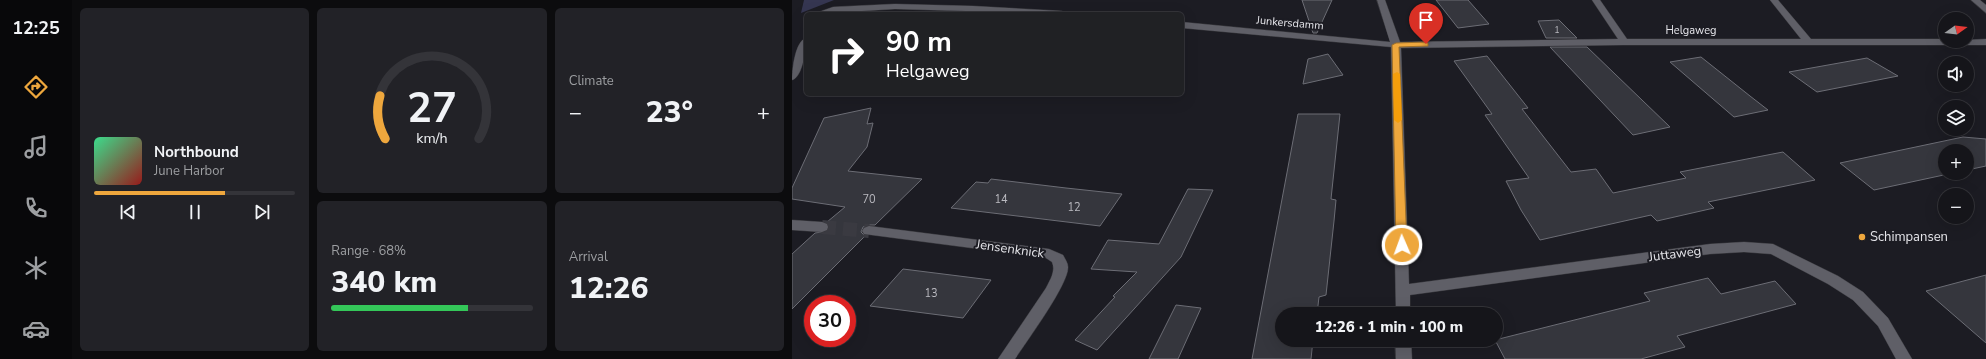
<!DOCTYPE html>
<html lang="en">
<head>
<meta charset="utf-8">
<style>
  body { margin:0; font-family:"Nunito Sans",sans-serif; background:#222227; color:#f1f3f6; height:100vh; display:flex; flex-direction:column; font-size:15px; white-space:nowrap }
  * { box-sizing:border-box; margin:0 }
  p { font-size:13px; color:#9d9fa2 }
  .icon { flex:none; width:22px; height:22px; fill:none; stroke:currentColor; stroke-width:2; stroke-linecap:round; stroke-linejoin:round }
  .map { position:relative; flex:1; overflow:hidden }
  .details { display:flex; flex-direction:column; gap:8px; padding:8px; background:#0c0c0e; width:720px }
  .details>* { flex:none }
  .top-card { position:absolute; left:12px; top:12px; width:380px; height:84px; border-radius:6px; box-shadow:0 4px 16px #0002,0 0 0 1px #343439; background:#202124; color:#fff; overflow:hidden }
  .needle { width:26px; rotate:76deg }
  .buttons { position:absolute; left:1146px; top:12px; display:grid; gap:8px }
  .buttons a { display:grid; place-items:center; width:36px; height:36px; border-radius:50%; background:#15151a; box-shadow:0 4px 16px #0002,0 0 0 1px #343439; font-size:20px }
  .speed { position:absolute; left:12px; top:295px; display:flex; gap:8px; font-size:20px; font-weight:700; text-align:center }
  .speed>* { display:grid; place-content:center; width:52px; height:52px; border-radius:50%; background:#15151a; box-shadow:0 4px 16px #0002,0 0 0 1px #343439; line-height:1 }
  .speed .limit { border:6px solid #d22; background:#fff; color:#111 }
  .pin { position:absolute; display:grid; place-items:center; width:34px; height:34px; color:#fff; margin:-41px -17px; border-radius:50% 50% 50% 0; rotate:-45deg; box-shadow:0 0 4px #0007 }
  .pin .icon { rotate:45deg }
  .me { position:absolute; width:44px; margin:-22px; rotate:358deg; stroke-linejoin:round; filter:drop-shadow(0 0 3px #0008) }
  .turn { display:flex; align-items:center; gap:14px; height:84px; padding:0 16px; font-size:18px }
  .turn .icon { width:52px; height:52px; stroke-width:2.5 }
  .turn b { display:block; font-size:28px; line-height:34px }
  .big { font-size:30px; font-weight:800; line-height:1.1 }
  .details .widget { flex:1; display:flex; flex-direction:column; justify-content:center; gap:6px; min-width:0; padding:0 14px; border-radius:6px; background:#222227 }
  .details .dial { align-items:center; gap:0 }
  .dial svg { height:104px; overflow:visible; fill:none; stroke:#343439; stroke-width:7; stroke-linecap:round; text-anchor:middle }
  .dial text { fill:#f1f3f6; stroke:none }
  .song { display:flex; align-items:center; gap:12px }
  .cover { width:48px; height:48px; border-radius:6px; background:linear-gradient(135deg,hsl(150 70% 55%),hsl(0 70% 35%)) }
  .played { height:4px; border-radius:2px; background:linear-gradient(90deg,#eea73d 65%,#343439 65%) }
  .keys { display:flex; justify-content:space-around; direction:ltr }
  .heat { display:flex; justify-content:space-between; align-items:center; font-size:22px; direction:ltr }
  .charge { height:6px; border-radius:3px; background:linear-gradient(90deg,#34c759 68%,#343439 0) }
  .details .tiles { flex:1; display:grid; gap:8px; grid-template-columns:repeat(3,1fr) }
  .widget:first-child { grid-row:span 2 }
  .trip { position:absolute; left:483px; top:307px; width:228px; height:40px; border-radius:20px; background:#15151a; box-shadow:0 4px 16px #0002,0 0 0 1px #343439; font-weight:800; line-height:40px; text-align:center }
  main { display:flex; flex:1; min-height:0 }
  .tab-bar { display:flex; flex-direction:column; width:72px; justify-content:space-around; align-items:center; background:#08080a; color:#9d9fa2 }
  .tab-bar .icon { width:28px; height:28px }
  .tab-bar .on { color:#eea73d }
  .tab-bar b { font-size:18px; color:#f1f3f6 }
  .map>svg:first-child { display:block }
  .green { fill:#353651 }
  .building { fill:#35363d; stroke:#6c6d75 }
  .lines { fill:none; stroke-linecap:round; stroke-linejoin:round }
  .street-tunnel { stroke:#3a3a41; stroke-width:14; stroke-dasharray:14 7; stroke-linecap:butt }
  .street-casing { stroke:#38383d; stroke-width:1 }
  .street { fill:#5f5f67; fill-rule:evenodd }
  .route { fill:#eea73d; stroke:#9b6d28 }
  .slow { fill:#f59e0b }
  .poi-dot { fill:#eea73d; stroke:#1c1c23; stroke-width:1.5 }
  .labels { text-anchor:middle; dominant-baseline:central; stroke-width:4; stroke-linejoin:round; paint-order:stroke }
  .far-number-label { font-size:9px; fill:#babac0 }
  .far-street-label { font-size:11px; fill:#e6e6eb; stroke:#1c1c23 }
  .number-label { font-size:11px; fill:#babac0 }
  .poi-label { font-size:13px; fill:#e6e6eb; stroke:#1c1c23; text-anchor:start }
  .street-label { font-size:13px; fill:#e6e6eb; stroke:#1c1c23 }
</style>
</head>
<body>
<main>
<nav class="tab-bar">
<b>12:25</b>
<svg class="icon on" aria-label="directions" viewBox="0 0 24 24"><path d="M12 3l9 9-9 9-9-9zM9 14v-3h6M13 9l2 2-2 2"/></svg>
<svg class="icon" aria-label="music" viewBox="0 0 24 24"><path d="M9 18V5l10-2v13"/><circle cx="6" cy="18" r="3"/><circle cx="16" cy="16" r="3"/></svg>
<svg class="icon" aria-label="phone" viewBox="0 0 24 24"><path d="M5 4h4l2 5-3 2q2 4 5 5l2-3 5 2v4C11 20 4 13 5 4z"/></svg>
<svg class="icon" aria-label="climate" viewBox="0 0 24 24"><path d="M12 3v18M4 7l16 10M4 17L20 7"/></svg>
<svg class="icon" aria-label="car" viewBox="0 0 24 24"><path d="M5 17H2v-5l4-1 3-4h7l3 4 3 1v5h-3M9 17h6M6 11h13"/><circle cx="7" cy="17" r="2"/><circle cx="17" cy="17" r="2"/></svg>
</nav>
<section class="details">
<div class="tiles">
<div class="widget">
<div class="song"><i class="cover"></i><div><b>Northbound</b><p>June Harbor</p></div></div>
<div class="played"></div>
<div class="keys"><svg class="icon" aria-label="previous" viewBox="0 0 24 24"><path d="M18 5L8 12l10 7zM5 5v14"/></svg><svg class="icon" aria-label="pause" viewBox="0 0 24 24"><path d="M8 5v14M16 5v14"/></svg><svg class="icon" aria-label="next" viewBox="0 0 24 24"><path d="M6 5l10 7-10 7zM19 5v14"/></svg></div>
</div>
<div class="widget dial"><svg viewBox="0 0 100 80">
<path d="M14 69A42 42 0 1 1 86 69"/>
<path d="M14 69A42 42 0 0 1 10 36" stroke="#eea73d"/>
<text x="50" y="56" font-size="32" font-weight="700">27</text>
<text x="50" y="72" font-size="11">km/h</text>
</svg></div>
<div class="widget"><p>Climate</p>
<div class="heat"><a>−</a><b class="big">23°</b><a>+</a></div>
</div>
<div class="widget"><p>Range · 68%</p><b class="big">340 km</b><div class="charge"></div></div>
<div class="widget"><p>Arrival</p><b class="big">12:26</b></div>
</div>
</section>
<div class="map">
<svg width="1194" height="359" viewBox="0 0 1194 359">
  <rect width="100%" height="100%" fill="#1c1c23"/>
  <path class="green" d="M12,0H42L9,13Z"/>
  <g class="building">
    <path d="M510,0H540L525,33H521Z"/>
    <path d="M644,0H676L697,24L666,28Z"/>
    <path d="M767,20L785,38H754L746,21Z"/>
    <path d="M758,47H795L878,127L841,135Z"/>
    <path d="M536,54L551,75L511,84L516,59Z"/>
    <path d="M695,56L736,108L730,109L779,172L804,169L821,193L894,178L888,172L991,152L1023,180L916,202L922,208L865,221L859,215L748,240L729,210L714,181L737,178L693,115L700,114L662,61Z"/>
    <path d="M909,57L958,96L976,110L942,117L878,62Z"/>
    <path d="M1075,58L1106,76L1025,92L997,72Z"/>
    <path d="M79,108L75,124L81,123L75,147L56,171L130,179L83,225H76L71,227L69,232L73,236L0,309V254L23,233L36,231L37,227L35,222L53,207L0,199V188L32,118Z"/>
    <path d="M506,114H548L539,199L544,200L542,221L534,295L527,297L525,314H490V340H521L519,359H460Z"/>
    <path d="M1171,137L1194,139V166L1175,170V151H1153V173H1161L1082,190L1048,163Z"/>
    <path d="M199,179L274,188L330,194L308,226L159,208L184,182L196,183Z"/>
    <path d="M396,189L421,190L389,257L305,350L283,340L323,297L321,296L345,272L299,269L316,240L367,244Z"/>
    <path d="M111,269L199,280L171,318L78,306Z"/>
    <path d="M1194,275V343L1134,291Z"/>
    <path d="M916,278L929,294L983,281L1004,304L885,336L893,347L849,359H713L703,340L858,301L852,293Z"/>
    <path d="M384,305L409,308L386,359H357Z"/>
  </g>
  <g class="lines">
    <path class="street-tunnel" d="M30,227L77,231"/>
    <g class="street-casing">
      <g id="street">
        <path d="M585,0H593L608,42L826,39L800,0H808L835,39H1009L978,0H986L1019,39H1153V41L1194,39V45H832L609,48L617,284L918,244L952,242L981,244L1046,276L1071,292L1096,318L1120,359H1104L1086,326L1061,300L1036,284L979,254L952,252L918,254L618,295V314H604L599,47L390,28V22L598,42Z"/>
        <path d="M1179,0H1188L1194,5V13Z"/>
        <path d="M103,4L181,6L270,11L274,14L103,9L21,14L41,7Z"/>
        <path d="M14,38C14,48 11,77 0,80C0,70 3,41 14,38Z"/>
        <path d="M0,220L30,222L35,224L36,227L35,230L30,232L0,230Z"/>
        <path d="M77,226L257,249L271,255C273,259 276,263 276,267C277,284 234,342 223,359H206L254,288C258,280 264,271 260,262L254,258L233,255L72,234L70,231L72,228Z"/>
        <path d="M603,340H619L620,359H604Z"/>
      </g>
    </g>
    <use href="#street" class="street"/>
  </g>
  <path class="route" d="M634,42L636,43V46L607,47L615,245L610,248L604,245L600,45L604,43Z"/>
  <path class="slow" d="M605,72L608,74L610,120L606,123L602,120L601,74Z"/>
  <circle class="poi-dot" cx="1070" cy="237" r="4"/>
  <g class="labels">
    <g class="far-number-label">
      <text x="765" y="30">1</text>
    </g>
    <g class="far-street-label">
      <text transform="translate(498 23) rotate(5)">Junkersdamm</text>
      <text x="899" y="30">Helgaweg</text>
    </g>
    <g class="number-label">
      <text x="77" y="199">70</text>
      <text x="209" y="199">14</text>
      <text x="282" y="207">12</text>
      <text x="139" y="293">13</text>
    </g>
    <g class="poi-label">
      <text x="1078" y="237">Schimpansen</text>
    </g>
    <g class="street-label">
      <text transform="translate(218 249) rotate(8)">Jensenknick</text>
      <text transform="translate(883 254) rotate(-7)">Juttaweg</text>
    </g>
  </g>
</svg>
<div class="buttons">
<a><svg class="needle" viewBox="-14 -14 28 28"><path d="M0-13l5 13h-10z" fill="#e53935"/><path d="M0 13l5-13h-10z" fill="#9d9fa2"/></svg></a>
<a><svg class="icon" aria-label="sound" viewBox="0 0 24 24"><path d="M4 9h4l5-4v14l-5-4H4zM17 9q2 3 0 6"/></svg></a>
<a><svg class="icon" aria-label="layers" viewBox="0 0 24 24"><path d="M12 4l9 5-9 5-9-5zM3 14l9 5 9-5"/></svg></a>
<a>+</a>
<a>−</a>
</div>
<div class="speed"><div class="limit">30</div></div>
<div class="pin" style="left:634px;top:44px;background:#d93025"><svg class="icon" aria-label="arrive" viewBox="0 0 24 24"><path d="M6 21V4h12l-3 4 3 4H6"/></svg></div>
<svg class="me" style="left:610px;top:245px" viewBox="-20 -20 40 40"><circle r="17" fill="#eea73d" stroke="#fff" stroke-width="3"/><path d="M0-11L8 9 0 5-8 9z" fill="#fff"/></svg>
<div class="trip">12:26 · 1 min · 100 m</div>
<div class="top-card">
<div class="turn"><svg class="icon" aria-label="right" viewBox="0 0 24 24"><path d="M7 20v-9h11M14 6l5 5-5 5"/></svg><div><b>90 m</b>Helgaweg</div></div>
</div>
</div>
</main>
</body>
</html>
